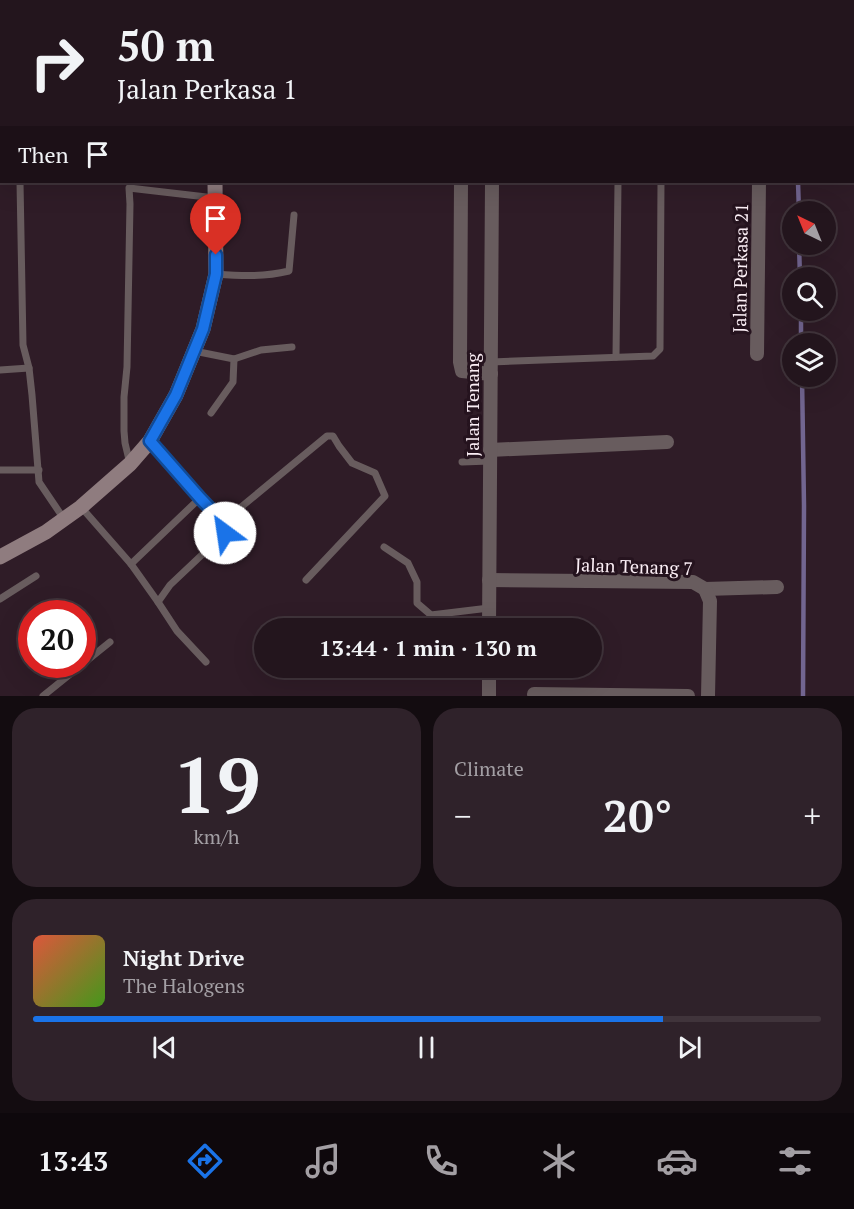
<!DOCTYPE html>
<html lang="en">
<head>
<meta charset="utf-8">
<style>
  body { margin:0; font-family:"PT Serif",serif; background:#2f222a; color:#f1f3f6; height:100vh; display:flex; flex-direction:column; font-size:22px; white-space:nowrap }
  * { box-sizing:border-box; margin:0 }
  p { font-size:20px; color:#a39fa4 }
  .icon { flex:none; width:33px; height:33px; fill:none; stroke:currentColor; stroke-width:2; stroke-linecap:round; stroke-linejoin:round }
  .map { position:relative; height:696px; overflow:hidden }
  .sheet { display:flex; flex-direction:column; gap:12px; padding:12px; background:#130c10; flex:1 }
  .sheet>* { flex:none }
  .top-card { position:absolute; left:0px; top:0px; width:855px; height:183px; box-shadow:0 6px 24px #0002,0 0 0 2px #40343b; background:#23151d; color:#f1f3f6; overflow:hidden }
  .needle { width:39px; rotate:317deg }
  .tools { position:absolute; left:782px; top:201px; display:grid; gap:12px }
  .tools a { display:grid; place-items:center; width:54px; height:54px; border-radius:50%; background:#23151d; box-shadow:0 6px 24px #0002,0 0 0 2px #40343b; font-size:30px }
  .speed { position:absolute; left:18px; top:600px; display:flex; gap:12px; font-size:30px; font-weight:700; text-align:center }
  .speed>* { display:grid; place-content:center; width:78px; height:78px; border-radius:50%; background:#23151d; box-shadow:0 6px 24px #0002,0 0 0 2px #40343b; line-height:1 }
  .speed .limit { border:9px solid #d22; background:#fff; color:#111 }
  .pin { position:absolute; display:grid; place-items:center; width:51px; height:51px; color:#fff; margin:-62px -26px; border-radius:50% 50% 50% 0; rotate:-45deg; box-shadow:0 0 6px #0007 }
  .pin .icon { rotate:45deg }
  .me { position:absolute; width:66px; margin:-33px; rotate:329deg; stroke-linejoin:round; filter:drop-shadow(0 0 4px #0008) }
  .turn { display:flex; align-items:center; gap:21px; height:126px; padding:0 18px; font-size:27px }
  .turn .icon { width:78px; height:78px; stroke-width:2.5 }
  .turn b { display:block; font-size:42px; line-height:51px }
  .then { display:flex; align-items:center; height:57px; padding:0 18px; background:#0003; gap:12px; font-size:22px }
  .big { font-size:45px; font-weight:700; line-height:1.1 }
  .sheet .card { flex:1; display:flex; flex-direction:column; justify-content:center; gap:9px; min-width:0; padding:0 21px; border-radius:24px; background:#2f222a }
  .sheet .dial { align-items:center; gap:0 }
  .dial b { font-size:78px; line-height:1 }
  .song { display:flex; align-items:center; gap:18px }
  .cover { width:72px; height:72px; border-radius:9px; background:linear-gradient(135deg,hsl(10 70% 55%),hsl(100 70% 35%)) }
  .played { height:6px; border-radius:3px; background:linear-gradient(90deg,#1a73e8 80%,#40343b 80%) }
  .keys { display:flex; justify-content:space-around; direction:ltr }
  .heat { display:flex; justify-content:space-between; align-items:center; font-size:33px; direction:ltr }
  .sheet .tiles { flex:1; display:grid; gap:12px; grid-template-columns:1fr 1fr }
  .card:last-child { grid-column:span 2 }
  .trip { position:absolute; left:254px; top:618px; width:348px; height:60px; border-radius:30px; background:#23151d; box-shadow:0 6px 24px #0002,0 0 0 2px #40343b; font-weight:700; line-height:60px; text-align:center }
  .tab-bar { display:flex; height:96px; justify-content:space-around; align-items:center; background:#0e080c; color:#a39fa4 }
  .tab-bar .icon { width:42px; height:42px }
  .tab-bar .on { color:#1a73e8 }
  .tab-bar b { font-size:27px; color:#f1f3f6 }
  .map>svg:first-child { display:block }
  .lines { fill:none; stroke-linecap:round; stroke-linejoin:round }
  .stream { stroke:#726590; stroke-width:4.5 }
  .lane { stroke:#685c5e; stroke-width:7 }
  .street { stroke:#685c5e; stroke-width:14 }
  .secondary { stroke:#8f7c7f; stroke-width:15 }
  .route-casing { stroke:#114b97; stroke-width:15 }
  .route { stroke:#1a73e8; stroke-width:10 }
  .labels { text-anchor:middle; dominant-baseline:central; stroke-width:6; stroke-linejoin:round; paint-order:stroke }
  .street-label { font-size:18px; fill:#fbeef5; stroke:#25131e }
</style>
</head>
<body>
<div class="map">
<svg width="854" height="696" viewBox="0 0 854 696">
  <rect width="100%" height="100%" fill="#2f1c27"/>
  <g class="lines">
    <g class="stream">
      <path d="M795,0V2"/>
      <path d="M798,182L799,212"/>
      <path d="M799,244L800,278"/>
      <path d="M801,310V344"/>
      <path d="M802,376L804,506L803,696"/>
    </g>
    <g class="lane">
      <path d="M301,0V2"/>
      <path d="M560,2V0"/>
      <path d="M695,2L696,0"/>
      <path d="M0,169H2"/>
      <path d="M20,182L23,345L29,368"/>
      <path d="M216,274C242,276 264,277 289,271L294,215"/>
      <path d="M194,351L234,359L233,382L211,413"/>
      <path d="M616,357L618,182"/>
      <path d="M234,359L261,350L292,347"/>
      <path d="M491,362L653,356L660,349L661,182"/>
      <path d="M0,370L29,368L32,395L39,482L64,519"/>
      <path d="M462,462L490,461"/>
      <path d="M130,464L125,443L124,431V397L127,367L130,204L129,188L215,198"/>
      <path d="M0,470H39"/>
      <path d="M81,507L131,564L158,602L170,585L225,533L223,522L150,441"/>
      <path d="M223,522L327,436H333L339,446L352,463L375,473L385,496L306,580"/>
      <path d="M384,547L408,563L417,582V603L431,615L489,608"/>
      <path d="M131,564L200,498"/>
      <path d="M0,599L36,576"/>
      <path d="M158,602L177,631L206,662"/>
      <path d="M43,696L110,642"/>
    </g>
    <g class="street">
      <path d="M373,2V0"/>
      <path d="M461,182L460,362L462,371L491,374"/>
      <path d="M757,354L759,182"/>
      <path d="M490,450L667,442"/>
      <path d="M489,580L693,582L705,589L777,587"/>
      <path d="M705,589L710,601L708,696"/>
      <path d="M489,628L492,182"/>
      <path d="M534,694L688,696"/>
      <path d="M489,696V668"/>
    </g>
    <g class="secondary">
      <path d="M213,2V0"/>
      <path d="M0,54H2"/>
      <path d="M0,557L46,532L81,507L130,464L150,441L176,395L203,329L216,274L215,182"/>
    </g>
  </g>
  <g class="lines">
    <g class="route-casing">
      <path id="route" d="M216,255V274L203,329L176,395L150,441L200,498L223,522L225,533"/>
    </g>
    <use href="#route" class="route"/>
  </g>
  <g class="labels">
    <g class="street-label">
      <text transform="translate(740 268) rotate(-89)">Jalan Perkasa 21</text>
      <text transform="translate(472 405) rotate(-90)">Jalan Tenang</text>
      <text transform="translate(634 566) rotate(2)">Jalan Tenang 7</text>
    </g>
  </g>
</svg>
<div class="tools">
<a><svg class="needle" viewBox="-14 -14 28 28"><path d="M0-13l5 13h-10z" fill="#e53935"/><path d="M0 13l5-13h-10z" fill="#a39fa4"/></svg></a>
<a><svg class="icon" aria-label="search" viewBox="0 0 24 24"><circle cx="10" cy="10" r="6"/><path d="M15 15l6 6"/></svg></a>
<a><svg class="icon" aria-label="layers" viewBox="0 0 24 24"><path d="M12 4l9 5-9 5-9-5zM3 14l9 5 9-5"/></svg></a>
</div>
<div class="speed"><div class="limit">20</div></div>
<div class="pin" style="left:216px;top:255px;background:#d93025"><svg class="icon" aria-label="arrive" viewBox="0 0 24 24"><path d="M6 21V4h12l-3 4 3 4H6"/></svg></div>
<svg class="me" style="left:225px;top:533px" viewBox="-20 -20 40 40"><circle r="19" fill="#fff"/><path d="M0-13L10 11 0 6-10 11z" fill="#1a73e8"/></svg>
<div class="trip">13:44 · 1 min · 130 m</div>
<div class="top-card">
<div class="turn"><svg class="icon" aria-label="right" viewBox="0 0 24 24"><path d="M7 20v-9h11M14 6l5 5-5 5"/></svg><div><b>50 m</b>Jalan Perkasa 1</div></div>
<div class="then">Then<svg class="icon" aria-label="arrive" viewBox="0 0 24 24"><path d="M6 21V4h12l-3 4 3 4H6"/></svg></div>
</div>
</div>
<section class="sheet">
<div class="tiles">
<div class="card dial"><b>19</b><p>km/h</p></div>
<div class="card"><p>Climate</p>
<div class="heat"><a>−</a><b class="big">20°</b><a>+</a></div>
</div>
<div class="card">
<div class="song"><i class="cover"></i><div><b>Night Drive</b><p>The Halogens</p></div></div>
<div class="played"></div>
<div class="keys"><svg class="icon" aria-label="previous" viewBox="0 0 24 24"><path d="M18 5L8 12l10 7zM5 5v14"/></svg><svg class="icon" aria-label="pause" viewBox="0 0 24 24"><path d="M8 5v14M16 5v14"/></svg><svg class="icon" aria-label="next" viewBox="0 0 24 24"><path d="M6 5l10 7-10 7zM19 5v14"/></svg></div>
</div>
</div>
</section>
<nav class="tab-bar">
<b>13:43</b>
<svg class="icon on" aria-label="directions" viewBox="0 0 24 24"><path d="M12 3l9 9-9 9-9-9zM9 14v-3h6M13 9l2 2-2 2"/></svg>
<svg class="icon" aria-label="music" viewBox="0 0 24 24"><path d="M9 18V5l10-2v13"/><circle cx="6" cy="18" r="3"/><circle cx="16" cy="16" r="3"/></svg>
<svg class="icon" aria-label="phone" viewBox="0 0 24 24"><path d="M5 4h4l2 5-3 2q2 4 5 5l2-3 5 2v4C11 20 4 13 5 4z"/></svg>
<svg class="icon" aria-label="climate" viewBox="0 0 24 24"><path d="M12 3v18M4 7l16 10M4 17L20 7"/></svg>
<svg class="icon" aria-label="car" viewBox="0 0 24 24"><path d="M5 17H2v-5l4-1 3-4h7l3 4 3 1v5h-3M9 17h6M6 11h13"/><circle cx="7" cy="17" r="2"/><circle cx="17" cy="17" r="2"/></svg>
<svg class="icon" aria-label="filters" viewBox="0 0 24 24"><path d="M4 7h16M4 17h16"/><circle cx="9" cy="7" r="2"/><circle cx="15" cy="17" r="2"/></svg>
</nav>
</body>
</html>
